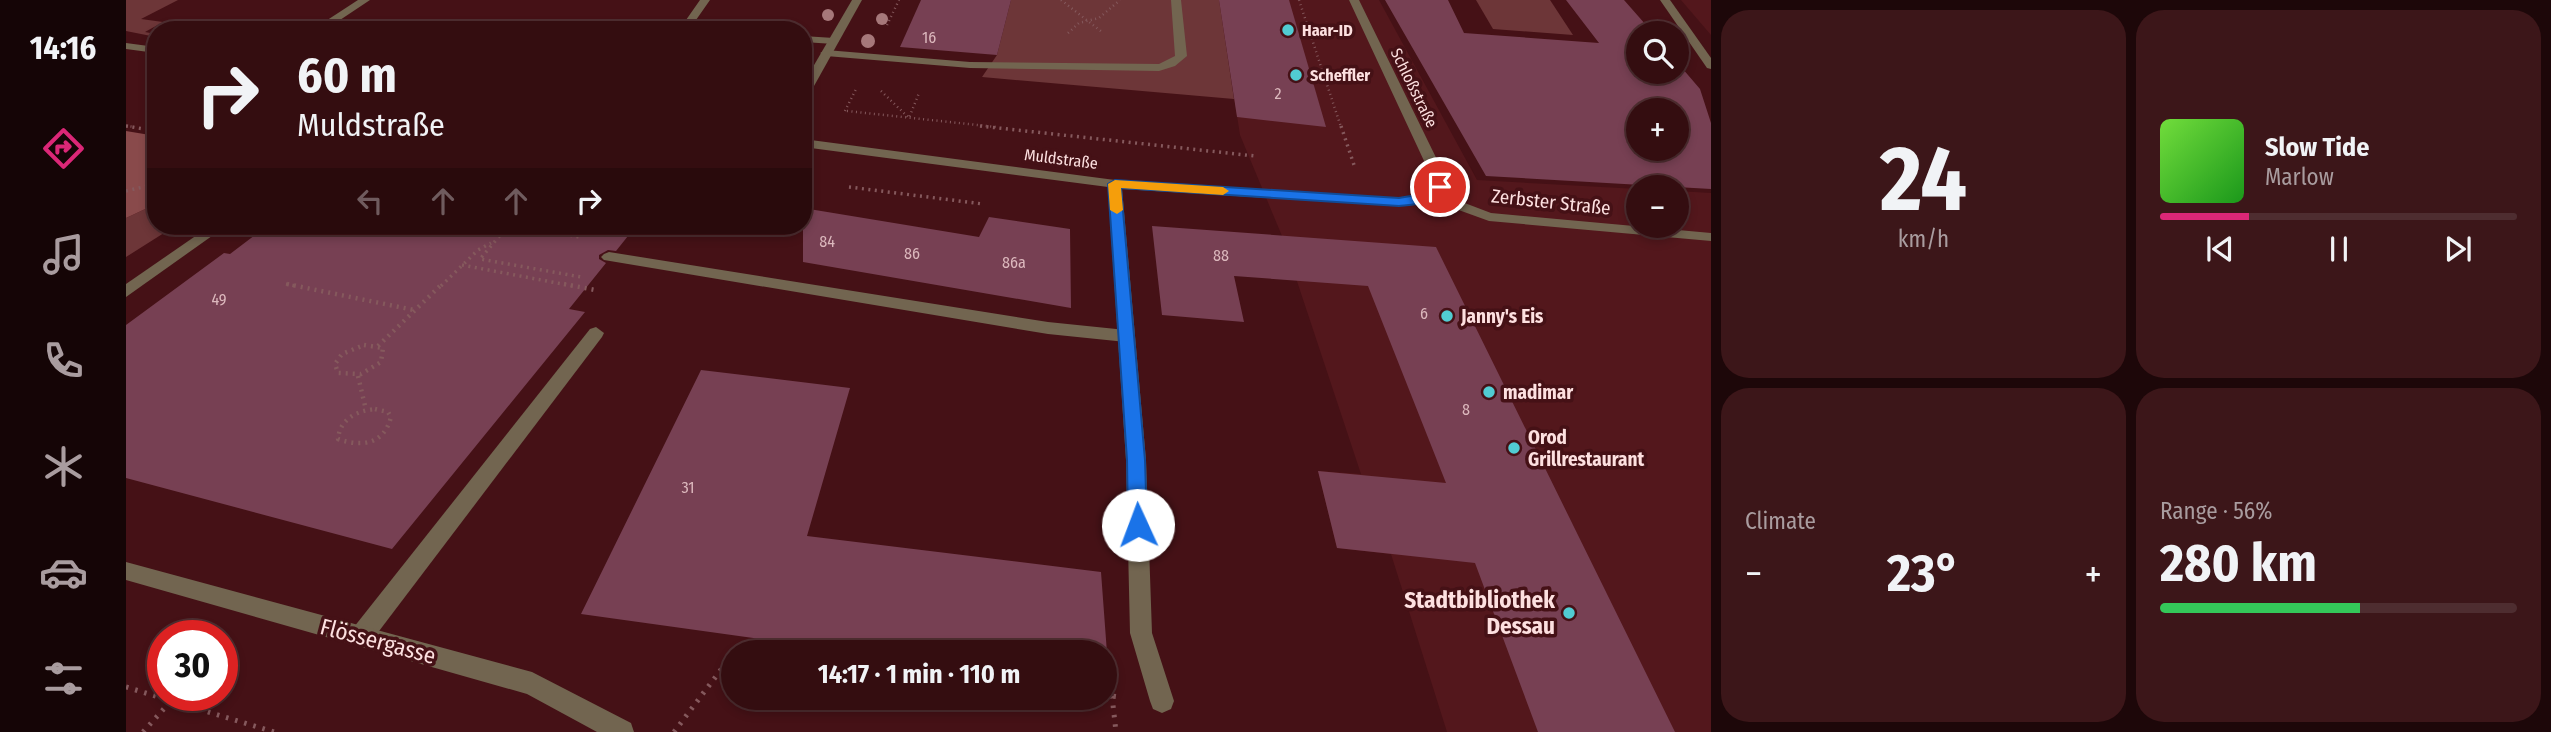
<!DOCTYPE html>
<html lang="en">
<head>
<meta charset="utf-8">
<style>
  body { margin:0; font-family:"Fira Sans Condensed",sans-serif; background:#3c1619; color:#f1f3f6; height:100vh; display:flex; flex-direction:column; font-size:26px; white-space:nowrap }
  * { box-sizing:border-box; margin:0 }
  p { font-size:23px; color:#a99c9f }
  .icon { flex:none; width:38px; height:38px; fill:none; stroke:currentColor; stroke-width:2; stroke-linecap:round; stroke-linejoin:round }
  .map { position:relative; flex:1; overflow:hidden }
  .sheet { display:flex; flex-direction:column; gap:10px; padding:10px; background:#1d0709; width:840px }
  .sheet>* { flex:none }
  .hud { position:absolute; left:21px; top:21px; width:665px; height:214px; border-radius:28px; box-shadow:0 4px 10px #0003,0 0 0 2px #4e2d30; background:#340d10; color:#f1f3f6; overflow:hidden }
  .controls { position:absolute; left:1500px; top:21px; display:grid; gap:14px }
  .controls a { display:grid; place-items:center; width:63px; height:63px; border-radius:50%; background:#340d10; box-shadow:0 4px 10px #0003,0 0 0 2px #4e2d30; font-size:35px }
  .speed { position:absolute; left:21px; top:620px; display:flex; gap:14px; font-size:35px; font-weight:700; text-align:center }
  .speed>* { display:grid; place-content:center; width:91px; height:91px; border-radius:50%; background:#340d10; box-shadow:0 4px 10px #0003,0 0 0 2px #4e2d30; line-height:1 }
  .speed .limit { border:10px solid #d22; background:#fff; color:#111 }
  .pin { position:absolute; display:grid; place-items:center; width:60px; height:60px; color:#fff; margin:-30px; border:4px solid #fff; border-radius:50%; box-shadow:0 2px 7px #0007 }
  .me { position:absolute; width:77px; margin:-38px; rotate:358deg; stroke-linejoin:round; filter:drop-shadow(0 0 5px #0008) }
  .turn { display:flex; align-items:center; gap:24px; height:147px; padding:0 35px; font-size:32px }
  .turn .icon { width:91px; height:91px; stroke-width:2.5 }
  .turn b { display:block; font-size:49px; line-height:60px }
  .lanes { display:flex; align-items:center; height:66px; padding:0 35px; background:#0003; justify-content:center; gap:35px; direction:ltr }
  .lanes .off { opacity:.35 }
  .big { font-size:52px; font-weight:700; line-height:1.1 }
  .sheet .widget { flex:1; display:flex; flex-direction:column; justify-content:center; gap:10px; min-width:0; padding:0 24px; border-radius:28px; background:#3c1619 }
  .sheet .dial { align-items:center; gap:0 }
  .dial b { font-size:91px; line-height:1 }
  .song { display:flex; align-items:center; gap:21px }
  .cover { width:84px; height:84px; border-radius:10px; background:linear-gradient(135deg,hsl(100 70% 55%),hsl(120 70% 35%)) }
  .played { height:7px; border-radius:4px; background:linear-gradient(90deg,#db2777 25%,#4e2d30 25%) }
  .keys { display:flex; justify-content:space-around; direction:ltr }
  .heat { display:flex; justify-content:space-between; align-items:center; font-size:38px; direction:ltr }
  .charge { height:10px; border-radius:5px; background:linear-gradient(90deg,#34c759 56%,#4e2d30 0) }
  .sheet .tiles { flex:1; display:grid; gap:10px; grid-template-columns:repeat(2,1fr) }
  .trip { position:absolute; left:595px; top:640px; width:396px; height:70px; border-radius:35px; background:#340d10; box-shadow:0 4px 10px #0003,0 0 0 2px #4e2d30; font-weight:700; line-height:70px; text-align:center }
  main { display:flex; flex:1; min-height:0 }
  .tab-bar { display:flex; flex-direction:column; width:126px; justify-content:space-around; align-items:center; background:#150506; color:#a99c9f }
  .tab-bar .icon { width:49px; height:49px }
  .tab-bar .selected { color:#db2777 }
  .tab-bar b { font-size:32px; color:#f1f3f6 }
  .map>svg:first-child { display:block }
  .built { fill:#53171c }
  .green { fill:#6d3638 }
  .forest { fill:#894a4b }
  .building { fill:#774053; fill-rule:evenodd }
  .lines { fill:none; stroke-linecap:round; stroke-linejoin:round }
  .path-far3 { stroke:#85595d; stroke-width:2.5; stroke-dasharray:1 3.5; stroke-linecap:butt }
  .path-far2 { stroke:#85595d; stroke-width:3.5; stroke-dasharray:2 4.5; stroke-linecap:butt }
  .path-far1 { stroke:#85595d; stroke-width:4.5; stroke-dasharray:2 5; stroke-linecap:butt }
  .path { stroke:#85595d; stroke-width:5; stroke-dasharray:2.5 7; stroke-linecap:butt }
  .lane { fill:#726550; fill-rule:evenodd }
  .street { fill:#726550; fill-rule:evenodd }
  .tree { fill:#a6787a }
  .route { fill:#1a73e8; stroke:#114b97; stroke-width:2 }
  .slow { fill:#f59e0b }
  .poi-dot { fill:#51ccd2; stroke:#451116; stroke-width:2.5 }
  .labels { text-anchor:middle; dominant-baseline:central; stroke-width:7; stroke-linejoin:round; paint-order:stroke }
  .far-poi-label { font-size:16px; font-weight:bold; fill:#fde0e0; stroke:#451116; text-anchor:start }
  .number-label { font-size:16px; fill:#dcb8bd }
  .far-street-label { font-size:16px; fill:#fde0e0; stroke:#451116 }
  .street-label { font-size:19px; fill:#fde0e0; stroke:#451116 }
  .poi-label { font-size:19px; font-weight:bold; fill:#fde0e0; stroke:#451116; text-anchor:start }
  .near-poi-label { font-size:23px; font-weight:bold; fill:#fde0e0; stroke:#451116; text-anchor:end }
  .near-street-label { font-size:23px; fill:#fde0e0; stroke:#451116 }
</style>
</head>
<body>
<main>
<nav class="tab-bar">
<b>14:16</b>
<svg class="icon selected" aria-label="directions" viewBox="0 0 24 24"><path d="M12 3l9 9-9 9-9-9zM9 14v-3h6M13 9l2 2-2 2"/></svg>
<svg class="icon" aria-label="music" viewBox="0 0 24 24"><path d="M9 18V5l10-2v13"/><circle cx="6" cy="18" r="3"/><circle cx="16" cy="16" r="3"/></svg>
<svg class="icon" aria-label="phone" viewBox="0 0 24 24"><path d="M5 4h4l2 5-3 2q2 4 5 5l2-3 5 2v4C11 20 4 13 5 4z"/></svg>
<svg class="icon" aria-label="climate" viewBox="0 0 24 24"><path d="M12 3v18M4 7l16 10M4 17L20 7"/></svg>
<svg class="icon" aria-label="car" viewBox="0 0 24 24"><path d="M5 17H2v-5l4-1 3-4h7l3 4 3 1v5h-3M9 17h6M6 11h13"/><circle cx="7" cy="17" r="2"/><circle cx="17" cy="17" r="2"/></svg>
<svg class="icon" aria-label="filters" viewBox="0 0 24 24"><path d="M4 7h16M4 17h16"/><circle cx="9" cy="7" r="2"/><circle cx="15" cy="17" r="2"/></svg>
</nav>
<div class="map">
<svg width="1585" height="732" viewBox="0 0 1585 732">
  <rect width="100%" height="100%" fill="#451116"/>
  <g class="built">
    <path d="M1093,0H1253L1351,180L1512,189V226H1550L1551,191L1585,193V732H1321L1265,554L1211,548L1192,471L1235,474L1156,236L1114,135Z"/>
    <path d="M1555,0H1585V35Z"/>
  </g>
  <g class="green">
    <path d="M0,0H52L15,19L37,22L19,32L30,34V37L0,31Z"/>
    <path d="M885,0H1093L1108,99L856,77L871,55Z"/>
    <path d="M1350,0H1424L1447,35L1367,29Z"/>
    <path d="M30,204V226H49L0,257V218Z"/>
  </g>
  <path class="forest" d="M0,131L30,136V204L0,218Z"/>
  <g class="building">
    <path d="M795,0H885L871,55L774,47Z"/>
    <path d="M1093,0H1163L1200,127L1111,117Z"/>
    <path d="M1259,0H1322L1338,33L1473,43L1440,0H1498L1527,33H1512V72H1550V61L1574,89L1585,123V189L1360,176ZM1512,110H1550V149H1512Z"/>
    <path d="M677,208L853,237L863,217L944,229L945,308L677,262Z"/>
    <path d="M141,226H510L490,251L482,250L473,255V259L480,263L443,309L459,312L266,549L0,478V325L98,253L104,254Z"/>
    <path d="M1026,226L1310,247L1549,732H1412L1349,563L1211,548L1192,471L1320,483L1242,286L1108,276L1118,322L1036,315Z"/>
    <path d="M575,370L724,388L681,536L975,572L981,653H736L455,614Z"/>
  </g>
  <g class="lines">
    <g class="path-far3">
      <path d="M935,0L976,32"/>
      <path d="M1173,0L1215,127"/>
      <path d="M761,25L773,0"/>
      <path d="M942,33L953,23L973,18L994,0"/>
      <path d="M755,91L783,118L793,93"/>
      <path d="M719,111L730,89"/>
      <path d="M721,111L870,127"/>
      <path d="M0,126L9,127"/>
    </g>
    <g class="path-far2">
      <path d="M0,126L30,131"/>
      <path d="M854,126L1129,156"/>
      <path d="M1215,126L1228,165"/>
      <path d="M723,187L857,204"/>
      <path d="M0,191L30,184"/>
      <path d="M382,226L354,259L455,277"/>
      <path d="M393,226L453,237"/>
      <path d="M336,265L447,286"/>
      <path d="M160,284L170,286"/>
      <path d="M315,286L352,250L365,243"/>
    </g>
    <g class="path-far1">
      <path d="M161,284L288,310"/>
      <path d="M438,284L469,290"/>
      <path d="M238,345L257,348L255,362L235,374L212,373L209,364L216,354Z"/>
      <path d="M252,346L316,284"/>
      <path d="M232,376L240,410"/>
      <path d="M249,409L262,412L265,417C258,445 235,447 212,439C214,419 230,411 249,409Z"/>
    </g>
    <g class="path">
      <path d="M0,687L148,732"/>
      <path d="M978,695L993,697"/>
      <path d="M986,696L990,732"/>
      <path d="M17,732L44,702"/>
      <path d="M548,732L600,663L607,664"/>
    </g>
    <g class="lane">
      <path d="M574,0H584L570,20L584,30L566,29L560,20Z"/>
      <path d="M1045,0H1055L1061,56L1049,66L1033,71L844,68L700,56L694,53L700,50L844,62L1033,64L1049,56Z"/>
      <path d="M677,36L708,38L713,41L708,44L677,42Z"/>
      <path d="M483,252L922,322L1000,330L1008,336L1000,342L922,334L478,260L475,257L478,254Z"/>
      <path d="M470,327L478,333L476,337L244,643L236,646L228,643L225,635L228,627L464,329Z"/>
    </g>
    <g class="street">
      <path d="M232,0H244L199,30H186Z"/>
      <path d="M726,0H736L683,95L677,99V84Z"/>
      <path d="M1223,0H1233L1320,178L1321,187L1315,194L1365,213L1585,233V241L1363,221L1305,200L1273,206L996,189L1020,460L1026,633L1048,701L1045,709L1036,713L1027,709L1024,701L1004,633L1000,460L982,187L677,147V139L989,180L1273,198L1301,193L1307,186L1306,178Z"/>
      <path d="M1534,0H1544L1585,58V69L1581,68Z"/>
      <path d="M0,43L30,47V53L0,49Z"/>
      <path d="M84,226H100L0,297V284Z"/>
      <path d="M0,562L406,672L505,723L508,732H471L401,694L0,580Z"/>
    </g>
  </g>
  <g class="tree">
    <circle cx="702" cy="15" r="6"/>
    <circle cx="756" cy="19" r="6"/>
    <circle cx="742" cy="41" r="7"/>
  </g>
  <path class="route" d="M989,180L1273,198L1302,193L1314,183L1320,187C1308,204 1292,204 1273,206L995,188L1019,460L1021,525L1018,530L1012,533L1005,530L1002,525L1001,460L982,184Z"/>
  <path class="slow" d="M989,180L1097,187L1103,191L1097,195L995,188L997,210L991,214L984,210L982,184Z"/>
  <g class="poi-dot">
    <circle cx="1162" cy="30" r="7"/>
    <circle cx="1170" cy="75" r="7"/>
    <circle cx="1321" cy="316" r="7"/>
    <circle cx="1363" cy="392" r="7"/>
    <circle cx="1388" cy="448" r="7"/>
    <circle cx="1443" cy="613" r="7"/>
  </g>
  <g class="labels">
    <g class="far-poi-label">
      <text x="1176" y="30">Haar-ID</text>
      <text x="1184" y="75">Scheffler</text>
    </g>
    <g class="number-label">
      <text x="803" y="37">16</text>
      <text x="1152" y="93">2</text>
      <text x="701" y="241">84</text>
      <text x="786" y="253">86</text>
      <text x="1095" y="255">88</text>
      <text x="888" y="262">86a</text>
      <text x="93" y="299">49</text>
      <text x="1298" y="313">6</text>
      <text x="1340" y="409">8</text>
      <text x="562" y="487">31</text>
    </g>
    <g class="far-street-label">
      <text transform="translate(1288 88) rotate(64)">Schloßstraße</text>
      <text transform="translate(935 159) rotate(7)">Muldstraße</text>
    </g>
    <g class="street-label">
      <text transform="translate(1425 202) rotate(6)">Zerbster Straße</text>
    </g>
    <g class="poi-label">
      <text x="1335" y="316">Janny's Eis</text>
      <text x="1377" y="392">madimar</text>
      <text x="1402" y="437">Orod<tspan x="1402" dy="22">Grillrestaurant</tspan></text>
    </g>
    <g class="near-poi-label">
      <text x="1429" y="600">Stadtbibliothek<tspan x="1429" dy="26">Dessau</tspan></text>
    </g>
    <g class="near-street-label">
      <text transform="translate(252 641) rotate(15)">Flössergasse</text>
    </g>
  </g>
</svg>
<div class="controls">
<a><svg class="icon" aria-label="search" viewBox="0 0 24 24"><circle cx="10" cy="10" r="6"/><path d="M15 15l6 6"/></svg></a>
<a>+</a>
<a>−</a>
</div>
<div class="speed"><div class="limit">30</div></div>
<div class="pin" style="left:1314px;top:187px;background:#d93025"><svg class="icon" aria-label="arrive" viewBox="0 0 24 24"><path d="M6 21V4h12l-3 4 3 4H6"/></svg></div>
<svg class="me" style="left:1012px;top:525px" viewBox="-20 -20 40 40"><circle r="19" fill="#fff"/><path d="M0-13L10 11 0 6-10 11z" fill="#1a73e8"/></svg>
<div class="trip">14:17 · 1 min · 110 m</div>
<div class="hud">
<div class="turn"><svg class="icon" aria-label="right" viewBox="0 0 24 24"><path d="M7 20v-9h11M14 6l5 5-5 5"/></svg><div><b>60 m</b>Muldstraße</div></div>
<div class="lanes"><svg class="icon off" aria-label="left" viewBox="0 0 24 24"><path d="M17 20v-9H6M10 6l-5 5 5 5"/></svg><svg class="icon off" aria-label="ahead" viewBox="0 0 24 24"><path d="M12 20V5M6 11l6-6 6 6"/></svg><svg class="icon off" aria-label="ahead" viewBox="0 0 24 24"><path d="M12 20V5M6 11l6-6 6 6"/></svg><svg class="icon" aria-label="right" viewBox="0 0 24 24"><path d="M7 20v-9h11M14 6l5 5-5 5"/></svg></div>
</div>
</div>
<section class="sheet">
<div class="tiles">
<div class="widget dial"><b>24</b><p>km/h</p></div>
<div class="widget">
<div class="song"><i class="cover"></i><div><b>Slow Tide</b><p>Marlow</p></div></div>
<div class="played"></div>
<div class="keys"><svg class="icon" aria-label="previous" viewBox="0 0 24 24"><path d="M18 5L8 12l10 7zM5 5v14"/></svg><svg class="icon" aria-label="pause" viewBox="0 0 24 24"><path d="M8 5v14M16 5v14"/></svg><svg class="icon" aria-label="next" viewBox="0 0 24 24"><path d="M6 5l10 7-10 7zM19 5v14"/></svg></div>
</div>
<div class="widget"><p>Climate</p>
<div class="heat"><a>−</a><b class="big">23°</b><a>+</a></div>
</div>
<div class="widget"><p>Range · 56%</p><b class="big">280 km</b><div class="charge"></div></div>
</div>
</section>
</main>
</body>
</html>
